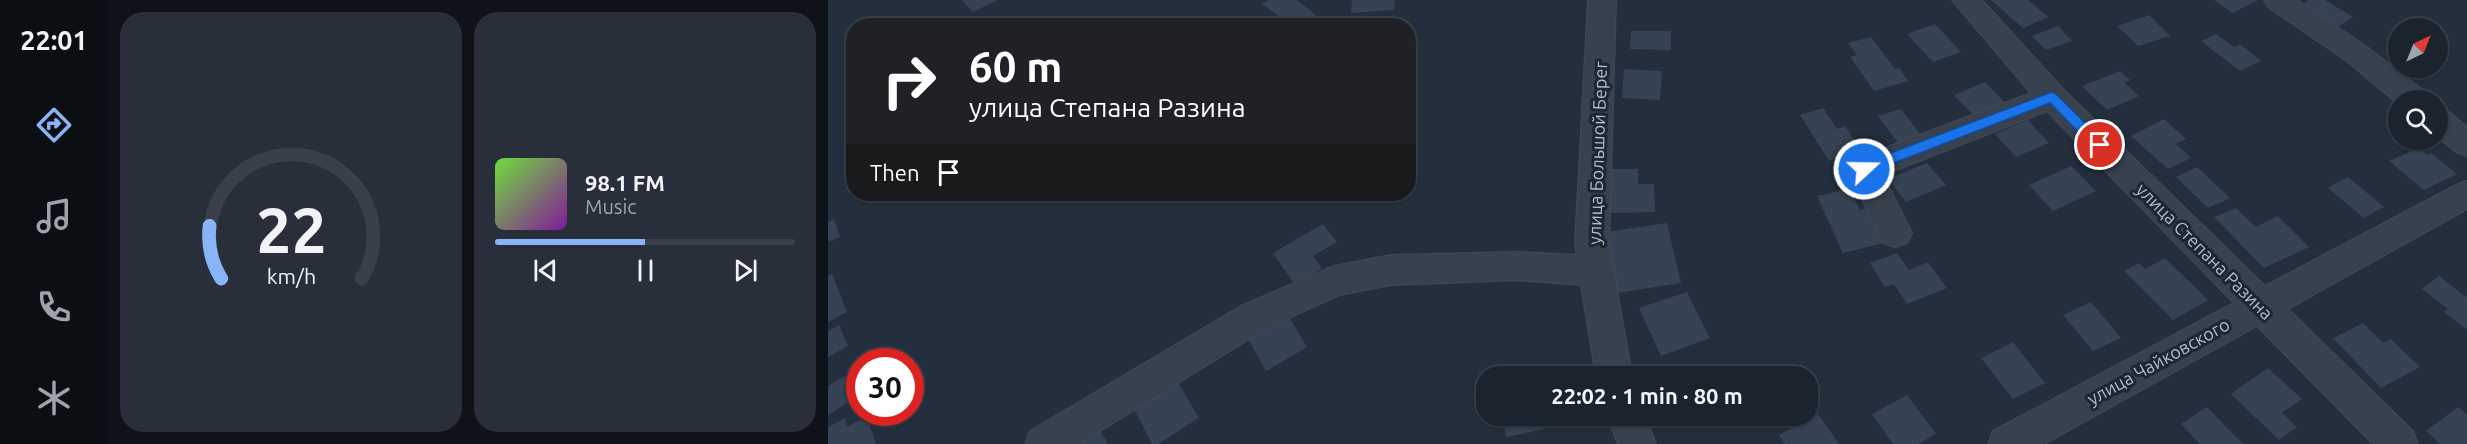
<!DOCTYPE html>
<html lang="en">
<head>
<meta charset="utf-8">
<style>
  body { margin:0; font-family:Ubuntu,sans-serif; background:#282f3a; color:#f1f3f6; height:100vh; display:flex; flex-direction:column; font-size:22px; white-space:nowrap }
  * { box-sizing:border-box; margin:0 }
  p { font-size:20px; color:#a0a4aa }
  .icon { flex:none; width:33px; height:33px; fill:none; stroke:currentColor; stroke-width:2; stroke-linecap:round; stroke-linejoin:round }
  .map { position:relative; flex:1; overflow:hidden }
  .sheet { display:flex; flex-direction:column; gap:12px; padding:12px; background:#0f1319; width:720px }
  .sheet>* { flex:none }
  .hud { position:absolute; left:18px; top:18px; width:570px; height:183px; border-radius:24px; box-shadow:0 2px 4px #0004,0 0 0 2px #39404a; background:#202124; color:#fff; overflow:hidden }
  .needle { width:39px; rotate:43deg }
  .fabs { position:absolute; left:1560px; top:18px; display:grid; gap:12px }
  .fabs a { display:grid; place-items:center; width:60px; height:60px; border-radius:50%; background:#1b232e; box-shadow:0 2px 4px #0004,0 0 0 2px #39404a; font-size:30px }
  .speed { position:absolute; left:18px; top:348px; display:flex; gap:12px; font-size:30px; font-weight:700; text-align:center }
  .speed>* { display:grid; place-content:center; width:78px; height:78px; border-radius:50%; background:#1b232e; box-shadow:0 2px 4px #0004,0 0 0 2px #39404a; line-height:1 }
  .speed .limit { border:9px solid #d22; background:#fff; color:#111 }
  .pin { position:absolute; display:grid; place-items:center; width:51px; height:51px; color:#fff; margin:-26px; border:3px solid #fff; border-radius:50%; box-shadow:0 2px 6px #0007 }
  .me { position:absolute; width:66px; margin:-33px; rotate:69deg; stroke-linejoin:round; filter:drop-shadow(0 0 4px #0008) }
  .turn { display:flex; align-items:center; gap:21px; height:126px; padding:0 24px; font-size:27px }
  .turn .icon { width:78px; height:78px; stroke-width:2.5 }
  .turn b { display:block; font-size:42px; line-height:51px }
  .then { display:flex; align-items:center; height:57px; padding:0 24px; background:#0003; gap:12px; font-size:22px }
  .sheet .card { flex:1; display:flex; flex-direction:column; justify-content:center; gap:9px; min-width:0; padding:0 21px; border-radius:24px; background:#282f3a }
  .sheet .dial { align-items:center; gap:0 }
  .dial svg { height:156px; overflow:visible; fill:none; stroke:#39404a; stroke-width:7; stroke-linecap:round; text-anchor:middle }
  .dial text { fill:#f1f3f6; stroke:none }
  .song { display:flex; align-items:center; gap:18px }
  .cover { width:72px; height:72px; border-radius:9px; background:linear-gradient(135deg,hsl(100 70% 55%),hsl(290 70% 35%)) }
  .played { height:6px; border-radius:3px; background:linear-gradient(90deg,#8ab4f8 50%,#39404a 50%) }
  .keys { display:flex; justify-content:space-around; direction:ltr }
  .sheet .tiles { flex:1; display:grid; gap:12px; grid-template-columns:repeat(2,1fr) }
  .trip { position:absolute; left:648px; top:366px; width:342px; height:60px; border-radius:24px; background:#1b232e; box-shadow:0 2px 4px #0004,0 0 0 2px #39404a; font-weight:600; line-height:60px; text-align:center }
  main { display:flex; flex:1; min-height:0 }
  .tabs { display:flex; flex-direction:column; width:108px; justify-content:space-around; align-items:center; background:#0b0e12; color:#a0a4aa }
  .tabs .icon { width:42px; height:42px }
  .tabs .selected { color:#8ab4f8 }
  .tabs b { font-size:27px; color:#f1f3f6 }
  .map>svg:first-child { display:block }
  .building { fill:#364354 }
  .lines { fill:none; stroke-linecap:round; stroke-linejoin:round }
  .minor-casing { stroke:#414a57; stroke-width:2 }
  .minor { fill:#38414e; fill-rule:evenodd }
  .route { fill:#1a73e8; stroke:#114b97; stroke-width:1.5 }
  .labels { text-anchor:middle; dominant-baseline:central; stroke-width:6; stroke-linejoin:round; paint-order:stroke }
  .street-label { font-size:18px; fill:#b4bcc9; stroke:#1d2633 }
</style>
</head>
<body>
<main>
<nav class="tabs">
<b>22:01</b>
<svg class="icon selected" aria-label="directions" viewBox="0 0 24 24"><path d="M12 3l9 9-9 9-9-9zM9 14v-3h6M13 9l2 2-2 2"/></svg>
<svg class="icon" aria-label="music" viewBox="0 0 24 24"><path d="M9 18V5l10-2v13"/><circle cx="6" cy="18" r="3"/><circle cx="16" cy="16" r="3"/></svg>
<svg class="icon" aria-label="phone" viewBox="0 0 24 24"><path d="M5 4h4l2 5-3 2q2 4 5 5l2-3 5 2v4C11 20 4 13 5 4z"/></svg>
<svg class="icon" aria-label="climate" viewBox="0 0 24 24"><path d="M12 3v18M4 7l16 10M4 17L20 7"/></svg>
</nav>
<section class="sheet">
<div class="tiles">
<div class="card dial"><svg viewBox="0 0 100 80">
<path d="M14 69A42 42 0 1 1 86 69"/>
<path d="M14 69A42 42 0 0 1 8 42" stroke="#8ab4f8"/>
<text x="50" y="56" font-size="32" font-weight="700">22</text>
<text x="50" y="72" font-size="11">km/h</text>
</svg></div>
<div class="card">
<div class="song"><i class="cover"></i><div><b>98.1 FM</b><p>Music</p></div></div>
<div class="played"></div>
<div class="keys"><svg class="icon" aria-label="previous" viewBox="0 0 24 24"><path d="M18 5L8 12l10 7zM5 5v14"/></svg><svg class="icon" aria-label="pause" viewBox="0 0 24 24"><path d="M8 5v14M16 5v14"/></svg><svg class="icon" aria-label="next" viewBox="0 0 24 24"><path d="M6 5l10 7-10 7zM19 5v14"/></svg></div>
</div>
</div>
</section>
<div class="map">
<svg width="1639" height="444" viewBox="0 0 1639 444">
  <rect width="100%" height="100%" fill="#242f3e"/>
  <g class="building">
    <path d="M134,0H170L145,12Z"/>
    <path d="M441,0H469L488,15L471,26H454L447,20L452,17L434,4Z"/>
    <path d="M524,0H567L566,10L523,13Z"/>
    <path d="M1163,0H1200L1220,17L1195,28Z"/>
    <path d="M1386,0H1429L1405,13Z"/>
    <path d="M1481,0H1497L1525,17L1505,30L1469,8Z"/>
    <path d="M1321,15L1342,36L1310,46L1289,26Z"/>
    <path d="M559,16L567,26H540Z"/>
    <path d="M1107,24L1133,52L1105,62L1079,34Z"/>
    <path d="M1230,26L1244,41L1218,50L1204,36Z"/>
    <path d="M803,31H843V50L802,49Z"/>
    <path d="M1388,34L1406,47L1412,44L1433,61L1412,71L1373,41Z"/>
    <path d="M1043,37L1067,69L1071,68L1080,81L1046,91L1022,57L1029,55L1020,43Z"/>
    <path d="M796,69L834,71L832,100L794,98Z"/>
    <path d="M1292,71L1302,80L1296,82L1311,96L1279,110L1254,86Z"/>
    <path d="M1157,82L1181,107L1150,120L1126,95Z"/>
    <path d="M995,108L1009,129L1017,126L1033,151L1001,161L972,115Z"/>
    <path d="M1073,109L1096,139L1073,147L1050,116Z"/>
    <path d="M1336,119L1358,139L1348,144L1363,158L1340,169L1303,136Z"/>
    <path d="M1200,120L1221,143L1188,157L1167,134Z"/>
    <path d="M1590,148L1599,155L1603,153L1629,174L1596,190L1561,161Z"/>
    <path d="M1099,163L1118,185L1078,202L1060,179Z"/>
    <path d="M1243,166L1268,191L1225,211L1201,185Z"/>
    <path d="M1369,167L1402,198L1380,208L1348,177Z"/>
    <path d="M781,169H810V184H826L827,212L781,213Z"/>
    <path d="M1520,177L1556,207L1536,218L1500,188Z"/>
    <path d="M1021,189L1032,210L1039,208L1056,243L1015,253L989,196Z"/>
    <path d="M1408,208L1428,227L1450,216L1481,247L1436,268L1386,217Z"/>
    <path d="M6,219L12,237L0,242V222Z"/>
    <path d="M839,223L853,283L789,293L778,232Z"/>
    <path d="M495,224L509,242L485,256L494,268L467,285L445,253Z"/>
    <path d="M1069,253L1081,270L1100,262L1119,288L1079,304L1066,284L1057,287L1042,263Z"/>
    <path d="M1337,258L1380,300L1345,320L1296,271L1311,263L1317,269Z"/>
    <path d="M4,274L19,312L0,322V276Z"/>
    <path d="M1611,276L1639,298V330L1616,312L1620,309L1594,289Z"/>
    <path d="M859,292L882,338L833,356L811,308Z"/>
    <path d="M1263,302L1293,338L1265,351L1235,315Z"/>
    <path d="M461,317L479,347L438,371L420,339Z"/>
    <path d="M1535,323L1555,343L1563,339L1592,367L1553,388L1505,338Z"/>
    <path d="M11,325L20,346L0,357V331Z"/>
    <path d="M1185,342L1217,383L1185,399L1153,358Z"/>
    <path d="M1440,368L1474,399L1454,413L1469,427L1451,440L1403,394Z"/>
    <path d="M17,376L27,398L0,415V386Z"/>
    <path d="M348,379L371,418L330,444H324L304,405Z"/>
    <path d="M1079,395L1108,434L1090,444H1065L1044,414Z"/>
    <path d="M1379,407L1415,444H1372L1353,424Z"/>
    <path d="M1630,407L1639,415V444H1612L1598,431Z"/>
    <path d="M990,414L1011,444H957L951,435Z"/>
    <path d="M39,416L48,444H0V427L17,418L19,427Z"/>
    <path d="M675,416H715L717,429L678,437Z"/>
    <path d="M268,424L280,444H236Z"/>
  </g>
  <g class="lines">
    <g class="minor-casing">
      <g id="minor">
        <path d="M760,0H788L781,244L804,376H768L753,285L690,280L563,285L511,295L439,328L251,444H197L202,431L413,306L506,266L563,255L690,252L749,255L747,244Z"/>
        <path d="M1124,0H1154L1235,89L1437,286L1628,185L1639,181V209L1460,309L1585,431L1590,444H1545L1429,326L1216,444H1160L1165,431L1406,303L1219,111L1055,175L1084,233L1079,243L1067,247L1055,243L1020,169L1025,160L1203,93Z"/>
        <path d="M1436,0H1469L1539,47L1597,92L1601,100H1570V104L1519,61L1440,7Z"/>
        <path d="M1610,109L1621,112L1639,127V156L1628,152L1610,137Z"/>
        <path d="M779,416H817L828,444H790Z"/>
      </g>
    </g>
    <use href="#minor" class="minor"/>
  </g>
  <path class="route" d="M1224,92L1228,94L1276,142L1278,145L1276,149H1267L1222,103L1040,173L1036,174L1029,169L1031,165Z"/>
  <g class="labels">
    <g class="street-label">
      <text transform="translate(769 153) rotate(-88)">улица Большой Берег</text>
      <text transform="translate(1377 251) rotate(45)">улица Степана Разина</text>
      <text transform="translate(1330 361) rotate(-29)">улица Чайковского</text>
    </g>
  </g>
</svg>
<div class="fabs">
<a><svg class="needle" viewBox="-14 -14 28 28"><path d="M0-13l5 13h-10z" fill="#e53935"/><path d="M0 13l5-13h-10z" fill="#a0a4aa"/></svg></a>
<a><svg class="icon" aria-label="search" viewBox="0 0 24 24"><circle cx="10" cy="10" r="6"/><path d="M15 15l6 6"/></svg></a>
</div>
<div class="speed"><div class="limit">30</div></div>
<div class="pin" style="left:1272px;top:145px;background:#d93025"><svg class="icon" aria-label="arrive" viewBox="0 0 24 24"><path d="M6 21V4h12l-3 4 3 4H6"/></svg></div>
<svg class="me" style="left:1036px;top:169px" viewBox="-20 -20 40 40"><circle r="17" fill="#1a73e8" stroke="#fff" stroke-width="3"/><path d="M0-11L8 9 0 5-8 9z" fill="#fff"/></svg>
<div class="trip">22:02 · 1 min · 80 m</div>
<div class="hud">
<div class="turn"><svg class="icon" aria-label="right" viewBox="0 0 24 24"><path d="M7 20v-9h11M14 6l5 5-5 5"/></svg><div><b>60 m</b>улица Степана Разина</div></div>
<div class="then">Then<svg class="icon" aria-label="arrive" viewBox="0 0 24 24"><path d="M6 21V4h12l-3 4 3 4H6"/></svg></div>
</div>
</div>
</main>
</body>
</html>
